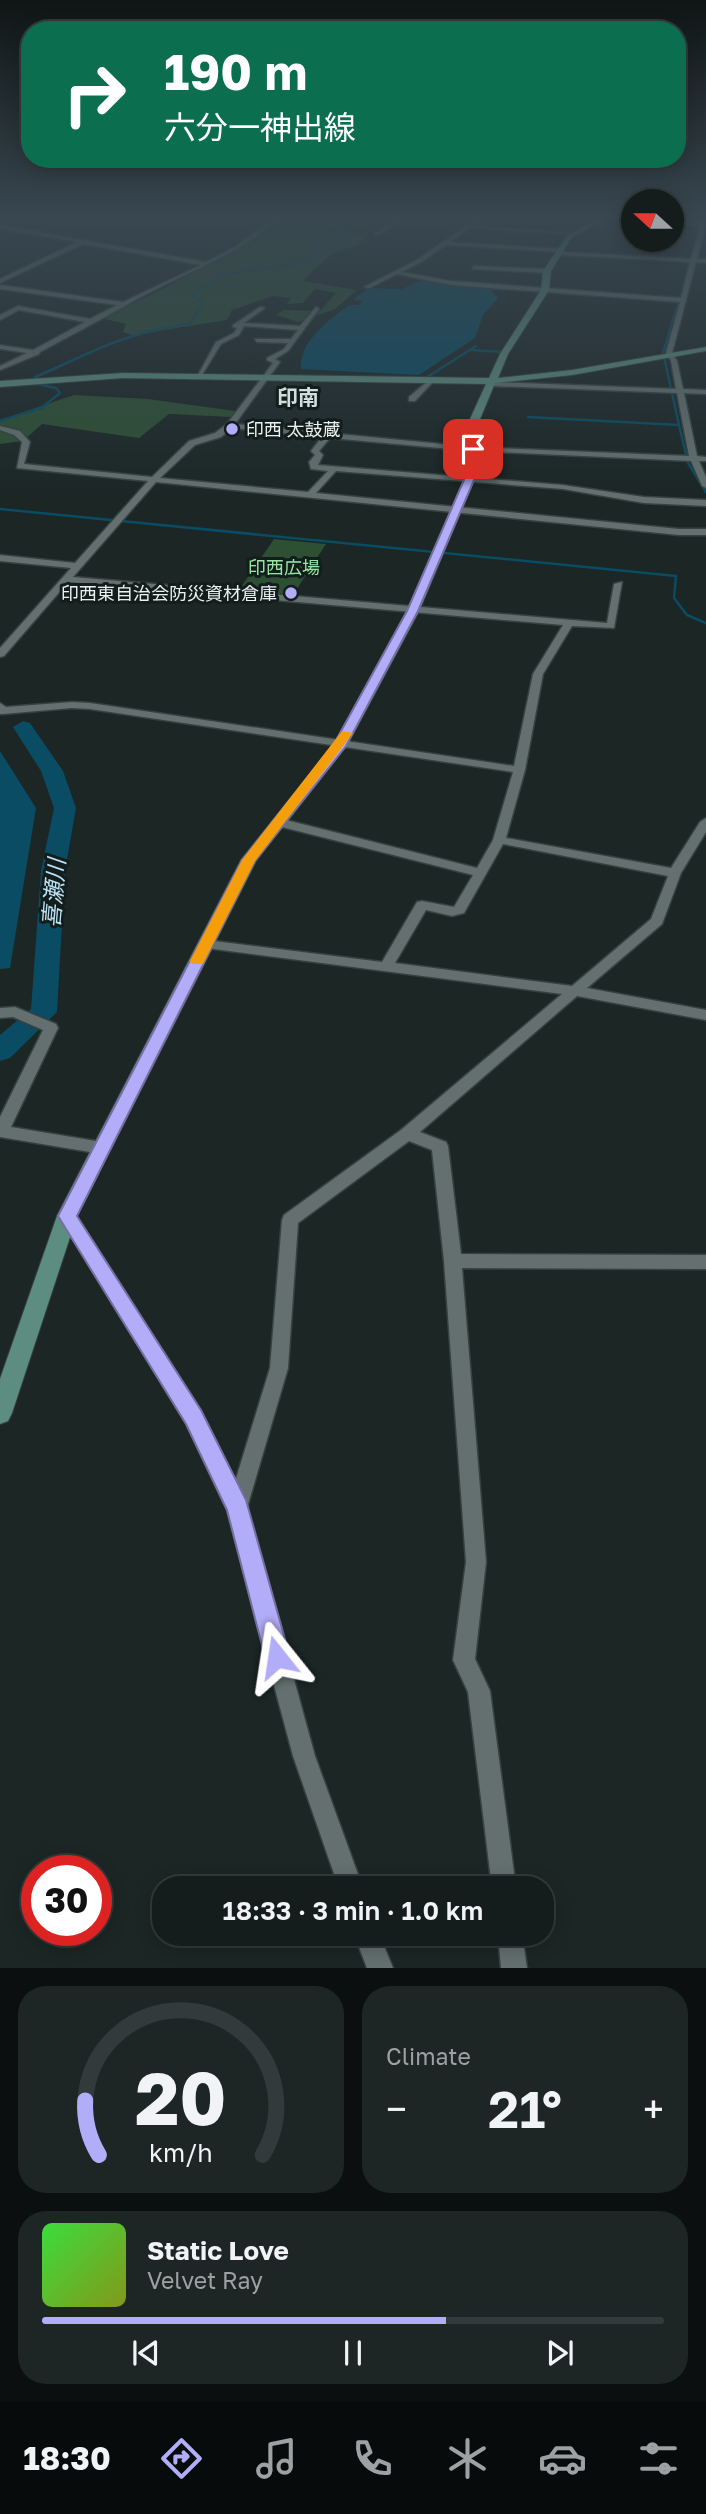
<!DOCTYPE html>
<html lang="en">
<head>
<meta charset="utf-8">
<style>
  body { margin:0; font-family:"Golos Text","Noto Sans JP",sans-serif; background:#1d2525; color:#f1f3f6; height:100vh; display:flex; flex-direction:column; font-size:26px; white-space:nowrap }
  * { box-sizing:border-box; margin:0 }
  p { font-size:23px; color:#9da1a3 }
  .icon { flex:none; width:38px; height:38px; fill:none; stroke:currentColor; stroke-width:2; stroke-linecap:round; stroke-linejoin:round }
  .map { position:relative; height:1968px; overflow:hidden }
  .panel { display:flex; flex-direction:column; gap:18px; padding:18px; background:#0b0f0f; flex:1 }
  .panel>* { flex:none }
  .banner { position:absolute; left:21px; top:21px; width:665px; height:147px; border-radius:28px; box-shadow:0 4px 18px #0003,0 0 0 2px #333a3b; background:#0b6e4f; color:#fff; overflow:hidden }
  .needle { width:46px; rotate:291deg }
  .fabs { position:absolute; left:621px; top:189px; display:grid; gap:14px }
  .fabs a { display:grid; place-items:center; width:63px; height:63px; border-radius:50%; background:#141c1c; box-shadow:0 4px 18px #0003,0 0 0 2px #333a3b; font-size:35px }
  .speed { position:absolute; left:21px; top:1855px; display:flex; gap:14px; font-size:35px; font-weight:700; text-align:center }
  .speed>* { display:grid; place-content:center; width:91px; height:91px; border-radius:50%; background:#141c1c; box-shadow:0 4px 18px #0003,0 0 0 2px #333a3b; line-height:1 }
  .speed .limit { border:10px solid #d22; background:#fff; color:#111 }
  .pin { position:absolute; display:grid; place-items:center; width:60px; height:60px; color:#fff; margin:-30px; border-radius:14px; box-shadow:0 4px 10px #0006 }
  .me { position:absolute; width:77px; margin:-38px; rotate:345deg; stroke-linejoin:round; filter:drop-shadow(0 0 5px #0008) }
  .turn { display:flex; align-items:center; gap:24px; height:147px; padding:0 28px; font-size:32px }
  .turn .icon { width:91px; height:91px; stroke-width:2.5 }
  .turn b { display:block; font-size:49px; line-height:60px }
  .big { font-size:52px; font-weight:600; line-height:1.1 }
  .panel .widget { flex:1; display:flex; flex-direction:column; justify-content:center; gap:10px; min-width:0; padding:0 24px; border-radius:28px; background:#1d2525 }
  .panel .dial { align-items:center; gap:0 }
  .dial svg { height:182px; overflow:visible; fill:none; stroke:#333a3b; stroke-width:7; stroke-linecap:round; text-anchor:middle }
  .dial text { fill:#f1f3f6; stroke:none }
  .song { display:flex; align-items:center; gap:21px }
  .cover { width:84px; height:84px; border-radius:10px; background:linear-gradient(135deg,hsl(120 70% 55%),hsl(70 70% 35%)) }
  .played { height:7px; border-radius:4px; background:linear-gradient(90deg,#b2adf9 65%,#333a3b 65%) }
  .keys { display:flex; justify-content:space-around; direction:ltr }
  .heat { display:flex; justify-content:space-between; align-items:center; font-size:38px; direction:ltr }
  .panel .tiles { flex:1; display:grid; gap:18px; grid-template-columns:1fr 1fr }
  .widget:last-child { grid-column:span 2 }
  .trip { position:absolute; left:152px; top:1876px; width:402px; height:70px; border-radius:28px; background:#141c1c; box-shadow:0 4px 18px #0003,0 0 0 2px #333a3b; font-weight:600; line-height:70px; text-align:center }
  .dock { display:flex; height:112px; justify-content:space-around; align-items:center; background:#080b0b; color:#9da1a3 }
  .dock .icon { width:49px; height:49px }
  .dock .selected { color:#b2adf9 }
  .dock b { font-size:32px; color:#f1f3f6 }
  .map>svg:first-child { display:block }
  .green { fill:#2d4f33 }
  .water { fill:#094c63 }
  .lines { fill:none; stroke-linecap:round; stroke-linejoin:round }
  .stream-far1 { stroke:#094c63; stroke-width:2 }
  .stream { stroke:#094c63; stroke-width:2.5 }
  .river { fill:#094c63; fill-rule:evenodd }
  .street-casing { stroke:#374140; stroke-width:3 }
  .secondary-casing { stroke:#374140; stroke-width:2 }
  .street { fill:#63706f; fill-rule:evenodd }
  .secondary { fill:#5c8d80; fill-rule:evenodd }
  .route { fill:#b2adf9; stroke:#7470a2; stroke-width:2 }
  .slow { fill:#f59e0b }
  .poi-dot { fill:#b2adf9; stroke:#121d1c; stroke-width:2.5 }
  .labels { text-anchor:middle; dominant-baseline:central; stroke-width:6; stroke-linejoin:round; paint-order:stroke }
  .far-poi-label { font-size:18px; fill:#eaf1f0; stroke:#121d1c; text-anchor:start }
  .far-park-label { font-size:18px; fill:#97e6a4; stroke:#121d1c }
  .far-quarter-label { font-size:21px; font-weight:bold; fill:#d0dfdd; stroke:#121d1c }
  .water-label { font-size:23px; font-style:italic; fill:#bbe2f4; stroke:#121d1c }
</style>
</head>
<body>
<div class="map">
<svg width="706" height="1968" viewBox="0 0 706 1968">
  <rect width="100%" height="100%" fill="#1b2625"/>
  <g class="green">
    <path d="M279,218H347L341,229L366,236L358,246C334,249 319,264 303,281L357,290L335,309L298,322L276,315L284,310L320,311L336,293L315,289L303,303L287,304L291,298L273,296L232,310L227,320L132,335L123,332L126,324L101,318L163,289L259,235Z"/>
    <path d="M74,395L148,399L235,411L231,417L169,414L139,438L42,424L23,441L0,444V420Z"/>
    <path d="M274,539L326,544L293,595L239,590Z"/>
  </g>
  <g class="water">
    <path d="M421,280L490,288L498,298L483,315L475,338L419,375L301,369C299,341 329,320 349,305H359L362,301L353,300L368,288L402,289Z"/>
    <path d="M0,751L36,808L10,968L0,969Z"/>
  </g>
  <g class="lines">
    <g class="stream-far1">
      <path d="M695,246L698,226"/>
      <path d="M144,332L191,323L202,303L192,295L223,275L300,263L351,236L321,225L312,218"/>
      <path d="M669,332L688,271"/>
    </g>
    <g class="stream">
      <path d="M670,331L663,352L679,425"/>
      <path d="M471,350L503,352"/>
      <path d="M35,377C74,361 112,339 153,331"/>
      <path d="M424,379L476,346"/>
      <path d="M528,417L679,425L688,463L706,492"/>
      <path d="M0,421L41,408L60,393L56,388L37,384"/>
      <path d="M0,509L676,576L674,598L687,615L706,623"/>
    </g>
    <path class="river" d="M23,721L30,723L63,771L76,808L65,871L57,1012L10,1058L0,1061V1035L31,1009L41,871L54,808L41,771L13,727Z"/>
    <g class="street-casing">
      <g id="street">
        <path d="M275,218H281C236,257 181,274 130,303C102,319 70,336 40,352L39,354L0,370V366L27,353L0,349V345L33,350L85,322L19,310L0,320V315L18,306L90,319L117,305L0,289V285L123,302L201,265L83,244L0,283V279L77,242L0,229V225L206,262L235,247Z"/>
        <path d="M397,218H403L379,235H375V233Z"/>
        <path d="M477,218H483L473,226L577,234L470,228L450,242L562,249L564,252L691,259L700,226L672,224V220L706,223L697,259H706V263L696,262L672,353L677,361L683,389L706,390V394L684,393L697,456L706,457V461H699L706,477V488L702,486L691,461L473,451L330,438L319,451L323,455L318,465L563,485L644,497L706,500V506L644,503L563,489L336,471L316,493L679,529H706V535H679L156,482L73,577L607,623L614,584L622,582L614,628L572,626L543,674L525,770L506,838L671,868L700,822L706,818V832L681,873L662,924L587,988L706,1010V1020L577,996L420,1132L446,1142L448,1146L461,1254L706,1255V1269L462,1268L486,1562L475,1659L490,1691L516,1888H492L468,1692L453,1660L466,1562L444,1261L432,1150L409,1141L298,1223L288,1368L247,1508L315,1756L363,1888H339L293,1756L227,1510L186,1423L59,1216L61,1211L67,1209L73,1211L200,1411L235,1482L270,1368L282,1220L284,1215L401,1130L562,994L206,948L199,944L206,940L382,962L417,902L422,901L454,907L473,875L274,825L272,822L278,818L477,868L493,840L513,772L90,709L72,708L3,714H0V703L6,707L72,702L90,703L514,766L533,674L563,625L68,582L4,656L0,657V648L71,568L0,561V555L75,563L148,481L17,468L22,442L14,435L0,430V426L20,431L30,442L24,464L152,477L189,441L215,433L227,424L273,363L267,360V358L284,349L288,343L257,342L255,339H291L298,330L244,326L239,335L221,344L202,375H198L216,342L234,333L237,328L233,327V325L260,307L265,308L244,323L300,326L316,307L319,309L288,351L275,359L280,362L235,424L473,447L689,456L677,393L492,386L488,384L492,382L676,389L671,361L666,353L680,302L451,285L397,274L369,288L364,287L417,260ZM446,245L559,252L561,255L690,262L681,298L451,281L402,272L421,262ZM232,428L322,437L311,451L315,455L309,462L311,469L328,471L308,492L160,478L195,445L221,437ZM503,844L668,876L651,919L572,986L395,963L426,910L452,916L464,913Z"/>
        <path d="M474,266L547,269L550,271L547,273L472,269Z"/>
        <path d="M428,381L433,382L415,401H409V397Z"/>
        <path d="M15,1007L56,1024L58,1028L11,1127L102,1142L108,1144L110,1148L108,1152L102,1154L0,1137V1117L43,1030L13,1017L0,1018V1008Z"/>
        <path d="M354,1934H379L393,1968H367Z"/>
        <path d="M498,1934H522L527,1968H501Z"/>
      </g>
    </g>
    <g class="secondary-casing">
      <path id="secondary" d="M598,218H607L572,237L551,271L549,290L508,354L498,378L572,370L706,347V351L572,375L495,383L480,419L474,480L419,611L347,745L256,861L77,1216L12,1413L8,1421L0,1424V1379L57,1216L241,860L334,744L407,611L464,480L470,419L486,384L123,378L0,387V381L123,373L489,378L500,354L541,290L543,271L567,236Z"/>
    </g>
    <use href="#street" class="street"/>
    <use href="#secondary" class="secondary"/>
  </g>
  <linearGradient id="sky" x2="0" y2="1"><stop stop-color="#0f1514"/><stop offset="0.44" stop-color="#394751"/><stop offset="1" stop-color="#394751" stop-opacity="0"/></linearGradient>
  <rect width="706" height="494" fill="url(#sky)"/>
  <path class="route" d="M473,446L477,449L474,480L418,611L346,746L255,861L77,1216L201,1410L246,1500L290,1657L286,1666L277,1669L268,1666L265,1657L227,1510L186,1424L58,1216L242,860L334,744L407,611L464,480L468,449Z"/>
  <path class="slow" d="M342,731L353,733L255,861L203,964H192L190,961L242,860Z"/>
  <g class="poi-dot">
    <circle cx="232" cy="429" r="7"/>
    <circle cx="291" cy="593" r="7"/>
  </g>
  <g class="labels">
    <g class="far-poi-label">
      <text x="246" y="429">印西 太鼓蔵</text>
      <text x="277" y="593" text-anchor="end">印西東自治会防災資材倉庫</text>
    </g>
    <g class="far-park-label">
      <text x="284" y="567">印西広場</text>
    </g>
    <g class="far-quarter-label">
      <text x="298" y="397">印南</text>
    </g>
    <g class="water-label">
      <text transform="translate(53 893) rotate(-85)">喜瀬川</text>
    </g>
  </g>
</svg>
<div class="fabs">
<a><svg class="needle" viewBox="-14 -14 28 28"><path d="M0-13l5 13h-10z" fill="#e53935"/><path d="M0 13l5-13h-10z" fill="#9da1a3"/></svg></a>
</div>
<div class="speed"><div class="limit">30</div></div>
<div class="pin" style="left:473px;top:449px;background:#d93025"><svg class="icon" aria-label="arrive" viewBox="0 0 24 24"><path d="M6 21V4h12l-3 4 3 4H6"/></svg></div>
<svg class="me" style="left:277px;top:1657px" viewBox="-20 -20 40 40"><path d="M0-17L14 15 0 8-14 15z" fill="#b2adf9" stroke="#fff" stroke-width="4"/></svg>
<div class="trip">18:33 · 3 min · 1.0 km</div>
<div class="banner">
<div class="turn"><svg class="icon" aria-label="right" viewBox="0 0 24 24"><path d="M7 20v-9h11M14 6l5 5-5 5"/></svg><div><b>190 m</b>六分一神出線</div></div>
</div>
</div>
<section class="panel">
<div class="tiles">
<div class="widget dial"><svg viewBox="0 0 100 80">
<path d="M14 69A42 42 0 1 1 86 69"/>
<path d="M14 69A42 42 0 0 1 8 45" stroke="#b2adf9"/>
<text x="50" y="56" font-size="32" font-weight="700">20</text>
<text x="50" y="72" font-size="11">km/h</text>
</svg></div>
<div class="widget"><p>Climate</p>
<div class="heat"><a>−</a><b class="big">21°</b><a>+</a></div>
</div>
<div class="widget">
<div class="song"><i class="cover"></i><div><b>Static Love</b><p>Velvet Ray</p></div></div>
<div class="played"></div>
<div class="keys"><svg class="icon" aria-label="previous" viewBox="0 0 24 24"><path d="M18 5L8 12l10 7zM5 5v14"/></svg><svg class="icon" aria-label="pause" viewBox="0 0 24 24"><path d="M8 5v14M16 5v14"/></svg><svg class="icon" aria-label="next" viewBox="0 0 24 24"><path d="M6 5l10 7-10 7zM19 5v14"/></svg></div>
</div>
</div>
</section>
<nav class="dock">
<b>18:30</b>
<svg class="icon selected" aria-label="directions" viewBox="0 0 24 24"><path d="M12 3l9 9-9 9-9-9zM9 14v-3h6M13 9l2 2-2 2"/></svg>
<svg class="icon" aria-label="music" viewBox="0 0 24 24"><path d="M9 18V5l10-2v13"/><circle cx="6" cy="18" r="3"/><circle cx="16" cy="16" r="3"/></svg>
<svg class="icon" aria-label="phone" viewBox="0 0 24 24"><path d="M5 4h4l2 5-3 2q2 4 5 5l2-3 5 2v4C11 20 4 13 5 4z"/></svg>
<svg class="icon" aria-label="climate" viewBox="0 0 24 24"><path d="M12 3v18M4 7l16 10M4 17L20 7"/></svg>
<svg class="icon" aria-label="car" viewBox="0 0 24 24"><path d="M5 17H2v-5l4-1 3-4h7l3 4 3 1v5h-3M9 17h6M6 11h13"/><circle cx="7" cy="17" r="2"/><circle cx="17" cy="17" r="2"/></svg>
<svg class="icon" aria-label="filters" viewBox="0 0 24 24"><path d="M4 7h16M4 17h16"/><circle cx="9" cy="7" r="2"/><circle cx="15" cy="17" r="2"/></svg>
</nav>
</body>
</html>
